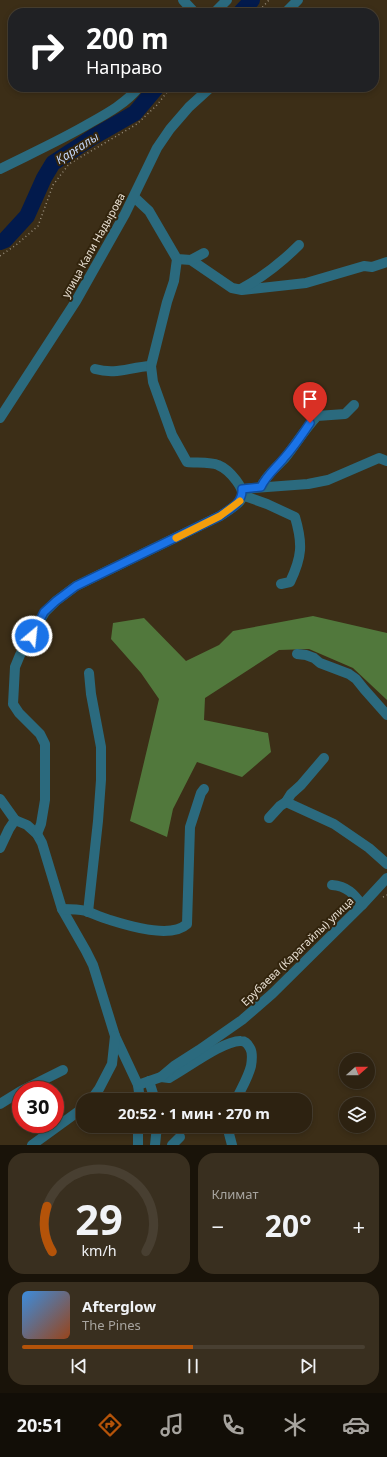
<!DOCTYPE html>
<html lang="ru">
<head>
<meta charset="utf-8">
<style>
  body { margin:0; font-family:"Noto Sans",sans-serif; background:#392f1f; color:#f1f3f6; height:100vh; display:flex; flex-direction:column; font-size:15px; white-space:nowrap }
  * { box-sizing:border-box; margin:0 }
  p { font-size:13px; color:#a7a49f }
  .icon { flex:none; width:22px; height:22px; fill:none; stroke:currentColor; stroke-width:2; stroke-linecap:round; stroke-linejoin:round }
  .map { position:relative; height:1145px; overflow:hidden }
  .side { display:flex; flex-direction:column; gap:8px; padding:8px; background:#191309; flex:1 }
  .side>* { flex:none }
  .banner { position:absolute; left:8px; top:8px; width:371px; height:84px; border-radius:16px; box-shadow:0 2px 6px #0003,0 0 0 1px #483f31; background:#202124; color:#fff; overflow:hidden }
  .needle { width:26px; rotate:69deg }
  .tools { position:absolute; left:339px; top:1053px; display:grid; gap:8px }
  .tools a { display:grid; place-items:center; width:36px; height:36px; border-radius:50%; background:#2d2211; box-shadow:0 2px 6px #0003,0 0 0 1px #483f31; font-size:20px }
  .speed { position:absolute; left:12px; top:1081px; display:flex; gap:8px; font-size:20px; font-weight:700; text-align:center }
  .speed>* { display:grid; place-content:center; width:52px; height:52px; border-radius:50%; background:#2d2211; box-shadow:0 2px 6px #0003,0 0 0 1px #483f31; line-height:1 }
  .speed .limit { border:6px solid #d22; background:#fff; color:#111 }
  .pin { position:absolute; display:grid; place-items:center; width:34px; height:34px; color:#fff; margin:-41px -17px; border-radius:50% 50% 50% 0; rotate:-45deg; box-shadow:0 0 4px #0007 }
  .pin .icon { rotate:45deg }
  .me { position:absolute; width:44px; margin:-22px; rotate:28deg; stroke-linejoin:round; filter:drop-shadow(0 0 3px #0008) }
  .turn { display:flex; align-items:center; gap:14px; height:84px; padding:0 12px; font-size:18px }
  .turn .icon { width:52px; height:52px; stroke-width:2.5 }
  .turn b { display:block; font-size:28px; line-height:34px }
  .big { font-size:30px; font-weight:700; line-height:1.1 }
  .side .card { flex:1; display:flex; flex-direction:column; justify-content:center; gap:6px; min-width:0; padding:0 14px; border-radius:16px; background:#392f1f }
  .side .dial { align-items:center; gap:0 }
  .dial svg { height:104px; overflow:visible; fill:none; stroke:#483f31; stroke-width:7; stroke-linecap:round; text-anchor:middle }
  .dial text { fill:#f1f3f6; stroke:none }
  .song { display:flex; align-items:center; gap:12px }
  .cover { width:48px; height:48px; border-radius:6px; background:linear-gradient(135deg,hsl(210 70% 55%),hsl(20 70% 35%)) }
  .played { height:4px; border-radius:2px; background:linear-gradient(90deg,#b45309 50%,#483f31 50%) }
  .keys { display:flex; justify-content:space-around; direction:ltr }
  .heat { display:flex; justify-content:space-between; align-items:center; font-size:22px; direction:ltr }
  .side .tiles { flex:1; display:grid; gap:8px; grid-template-columns:1fr 1fr }
  .card:last-child { grid-column:span 2 }
  .trip { position:absolute; left:76px; top:1093px; width:236px; height:40px; border-radius:16px; background:#2d2211; box-shadow:0 2px 6px #0003,0 0 0 1px #483f31; font-weight:700; line-height:40px; text-align:center }
  .tab-bar { display:flex; height:64px; justify-content:space-around; align-items:center; background:#120e07; color:#a7a49f }
  .tab-bar .icon { width:28px; height:28px }
  .tab-bar .current { color:#b45309 }
  .tab-bar b { font-size:18px; color:#f1f3f6 }
  .map>svg:first-child { display:block }
  .forest { fill:#51783c }
  .lines { fill:none; stroke-linecap:round; stroke-linejoin:round }
  .river { stroke:#021a4c; stroke-width:16 }
  .path { stroke:#988d7b; stroke-width:1.5; stroke-dasharray:1 3; stroke-linecap:butt }
  .minor { stroke:#2b6a7e; stroke-width:10 }
  .route-casing { stroke:#114b97; stroke-width:10 }
  .route { stroke:#1a73e8; stroke-width:7 }
  .slow { stroke:#f59e0b; stroke-width:7 }
  .labels { text-anchor:middle; dominant-baseline:central; stroke-width:4; stroke-linejoin:round; paint-order:stroke }
  .street-label { font-size:11px; fill:#e9e0d3; stroke:#32240d }
  .water-label { font-size:12px; font-style:italic; fill:#c2d5f7; stroke:#32240d }
</style>
</head>
<body>
<div class="map">
<svg width="387" height="1145" viewBox="0 0 387 1145">
  <rect width="100%" height="100%" fill="#3c2e17"/>
  <path class="forest" d="M313,616L387,633V700L353,668L309,649L279,650L205,698L204,720L268,733L271,752L242,777L197,762L173,809L167,837L130,821L159,699L141,673L111,639L113,623L144,618L186,661L219,645L233,631Z"/>
  <g class="lines">
    <g class="river">
      <path d="M240,13L252,0"/>
      <path d="M0,242L5,240L27,216L44,178L53,163L93,137L135,113L157,87"/>
    </g>
    <g class="path">
      <path d="M257,13L269,0"/>
      <path d="M0,256L16,245L38,226L53,185L69,164L137,124L157,105L171,87"/>
      <path d="M383,897L387,895"/>
    </g>
    <g class="minor">
      <path d="M183,0L195,13"/>
      <path d="M214,13L227,0"/>
      <path d="M285,13L298,0"/>
      <path d="M0,169C30,154 61,140 90,123C108,113 126,103 139,87"/>
      <path d="M134,197L149,211L177,259L191,260L232,288L242,290L306,283L364,266L372,267L387,262"/>
      <path d="M191,260L204,253"/>
      <path d="M241,289C263,277 282,262 299,245"/>
      <path d="M95,369C117,375 129,367 151,366"/>
      <path d="M0,418L76,301L125,214L157,148L170,129L189,107L211,87"/>
      <path d="M261,487C266,475 276,468 285,458C296,444 305,429 317,416L345,414L354,405"/>
      <path d="M242,489L308,484L328,480L379,458L387,461"/>
      <path d="M242,495L267,504L295,517C303,544 302,557 290,582L281,584"/>
      <path d="M297,654L306,655L314,658L320,663L349,674L356,679L364,689L387,715"/>
      <path d="M324,758L301,785L291,794L286,802L334,824L369,848L387,864"/>
      <path d="M0,799L15,820L27,825L37,834L42,843L62,909L86,951L93,965L115,1036L138,1085L140,1100"/>
      <path d="M269,818L280,806L286,802"/>
      <path d="M37,834L41,824L45,800V744L40,734L19,713L13,704L15,667L20,655L45,612L56,601L76,586L220,516C226,512 235,507 240,501C249,490 228,469 218,465C211,462 195,463 187,462L172,435L153,382L151,366L167,302L174,281L177,259"/>
      <path d="M0,848L9,829L15,820"/>
      <path d="M332,885C347,886 354,894 362,905"/>
      <path d="M62,909C70,909 78,909 86,911C94,914 102,918 110,920C129,926 171,939 187,924L190,827L201,793L204,789"/>
      <path d="M88,912L98,821L101,780V747L91,694L89,673"/>
      <path d="M161,1077L169,1078C186,1069 224,1040 241,1041C245,1041 248,1044 250,1048C253,1053 252,1060 251,1066C248,1078 241,1089 236,1100"/>
      <path d="M149,1081L155,1100"/>
      <path d="M138,1085L161,1077L174,1066L199,1050L242,1020L272,994L362,905L387,878"/>
      <path d="M23,1090L63,1070"/>
      <path d="M91,1100L99,1089L112,1064L115,1036"/>
      <path d="M0,1104L21,1091"/>
      <path d="M227,1126L232,1145"/>
      <path d="M32,1145L83,1108"/>
      <path d="M138,1145V1126"/>
      <path d="M155,1145L157,1126"/>
      <path d="M172,1145L180,1137"/>
    </g>
  </g>
  <g class="lines">
    <g class="route-casing">
      <path id="route" d="M32,636L44,612L56,601L76,586L220,516C230,509 243,503 242,489L261,487C266,476 276,468 284,458C294,447 302,435 310,423"/>
    </g>
    <use href="#route" class="route"/>
    <path class="slow" d="M176,538L220,516L240,501"/>
  </g>
  <g class="labels">
    <g class="street-label">
      <text transform="translate(93 245) rotate(-61)">улица Кали Надырова</text>
      <text transform="translate(297 951) rotate(-44)">Ерубаева (Карагайлы) улица</text>
    </g>
    <g class="water-label">
      <text transform="translate(77 148) rotate(-32)">Қарғалы</text>
    </g>
  </g>
</svg>
<div class="tools">
<a><svg class="needle" viewBox="-14 -14 28 28"><path d="M0-13l5 13h-10z" fill="#e53935"/><path d="M0 13l5-13h-10z" fill="#a7a49f"/></svg></a>
<a><svg class="icon" aria-label="layers" viewBox="0 0 24 24"><path d="M12 4l9 5-9 5-9-5zM3 14l9 5 9-5"/></svg></a>
</div>
<div class="speed"><div class="limit">30</div></div>
<div class="pin" style="left:310px;top:423px;background:#d93025"><svg class="icon" aria-label="arrive" viewBox="0 0 24 24"><path d="M6 21V4h12l-3 4 3 4H6"/></svg></div>
<svg class="me" style="left:32px;top:636px" viewBox="-20 -20 40 40"><circle r="17" fill="#1a73e8" stroke="#fff" stroke-width="3"/><path d="M0-11L8 9 0 5-8 9z" fill="#fff"/></svg>
<div class="trip">20:52 · 1 мин · 270 m</div>
<div class="banner">
<div class="turn"><svg class="icon" aria-label="right" viewBox="0 0 24 24"><path d="M7 20v-9h11M14 6l5 5-5 5"/></svg><div><b>200 m</b>Направо</div></div>
</div>
</div>
<section class="side">
<div class="tiles">
<div class="card dial"><svg viewBox="0 0 100 80">
<path d="M14 69A42 42 0 1 1 86 69"/>
<path d="M14 69A42 42 0 0 1 10 34" stroke="#b45309"/>
<text x="50" y="56" font-size="32" font-weight="700">29</text>
<text x="50" y="72" font-size="11">km/h</text>
</svg></div>
<div class="card"><p>Климат</p>
<div class="heat"><a>−</a><b class="big">20°</b><a>+</a></div>
</div>
<div class="card">
<div class="song"><i class="cover"></i><div><b>Afterglow</b><p>The Pines</p></div></div>
<div class="played"></div>
<div class="keys"><svg class="icon" aria-label="previous" viewBox="0 0 24 24"><path d="M18 5L8 12l10 7zM5 5v14"/></svg><svg class="icon" aria-label="pause" viewBox="0 0 24 24"><path d="M8 5v14M16 5v14"/></svg><svg class="icon" aria-label="next" viewBox="0 0 24 24"><path d="M6 5l10 7-10 7zM19 5v14"/></svg></div>
</div>
</div>
</section>
<nav class="tab-bar">
<b>20:51</b>
<svg class="icon current" aria-label="directions" viewBox="0 0 24 24"><path d="M12 3l9 9-9 9-9-9zM9 14v-3h6M13 9l2 2-2 2"/></svg>
<svg class="icon" aria-label="music" viewBox="0 0 24 24"><path d="M9 18V5l10-2v13"/><circle cx="6" cy="18" r="3"/><circle cx="16" cy="16" r="3"/></svg>
<svg class="icon" aria-label="phone" viewBox="0 0 24 24"><path d="M5 4h4l2 5-3 2q2 4 5 5l2-3 5 2v4C11 20 4 13 5 4z"/></svg>
<svg class="icon" aria-label="climate" viewBox="0 0 24 24"><path d="M12 3v18M4 7l16 10M4 17L20 7"/></svg>
<svg class="icon" aria-label="car" viewBox="0 0 24 24"><path d="M5 17H2v-5l4-1 3-4h7l3 4 3 1v5h-3M9 17h6M6 11h13"/><circle cx="7" cy="17" r="2"/><circle cx="17" cy="17" r="2"/></svg>
</nav>
</body>
</html>
